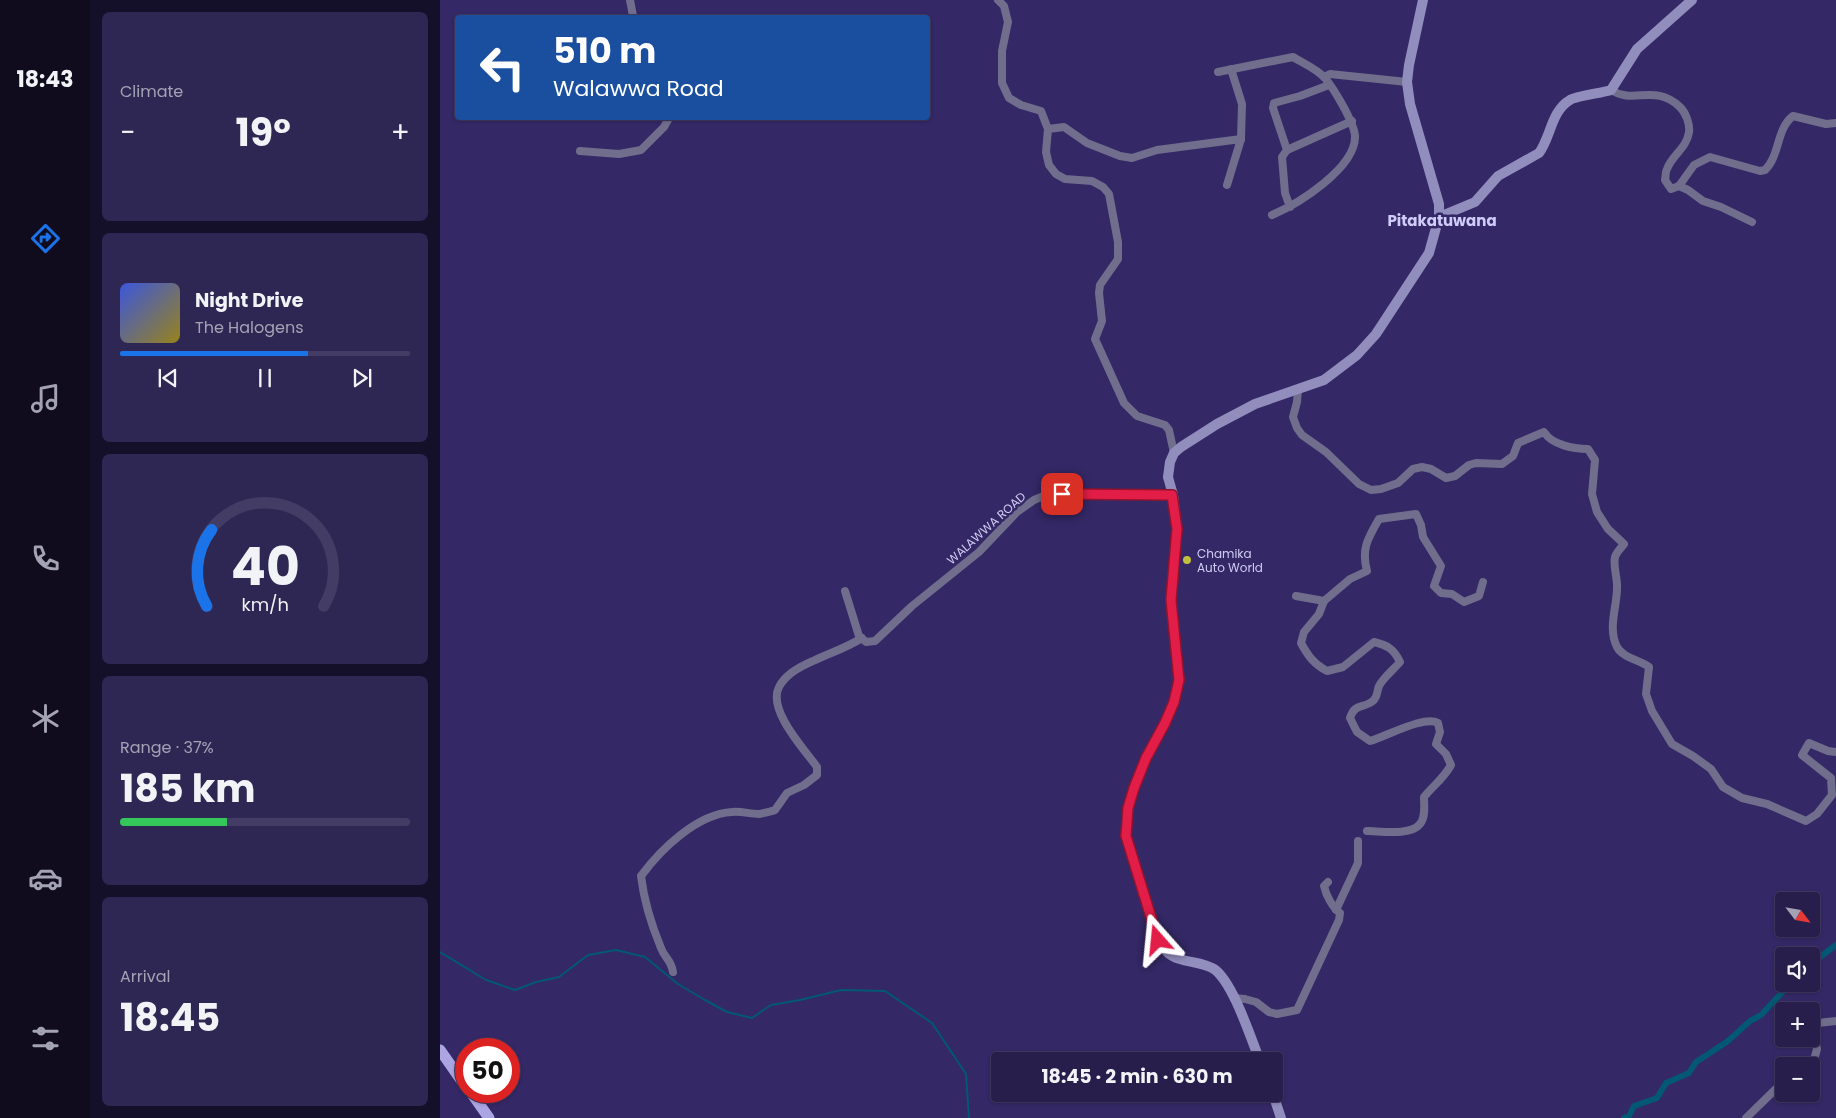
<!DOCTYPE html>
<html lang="en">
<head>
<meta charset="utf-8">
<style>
  body { margin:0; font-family:Poppins,sans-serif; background:#2f2753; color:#f1f3f6; height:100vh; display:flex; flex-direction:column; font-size:19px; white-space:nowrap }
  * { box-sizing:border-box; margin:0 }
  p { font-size:16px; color:#a4a2b5 }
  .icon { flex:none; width:28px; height:28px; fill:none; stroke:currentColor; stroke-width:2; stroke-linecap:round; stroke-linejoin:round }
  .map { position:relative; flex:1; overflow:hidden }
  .details { display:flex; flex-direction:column; gap:12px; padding:12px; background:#15102a; width:350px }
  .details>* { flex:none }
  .top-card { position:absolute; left:15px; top:15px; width:475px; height:105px; border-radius:5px; box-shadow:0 1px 4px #0004,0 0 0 1px #433c64; background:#1a4fa0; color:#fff; overflow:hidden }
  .needle { width:32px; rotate:121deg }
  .buttons { position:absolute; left:1335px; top:892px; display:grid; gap:10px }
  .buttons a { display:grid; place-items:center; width:45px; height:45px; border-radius:5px; background:#271e4c; box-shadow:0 1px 4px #0004,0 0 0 1px #433c64; font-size:25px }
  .speed { position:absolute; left:15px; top:1038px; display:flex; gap:10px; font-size:25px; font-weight:700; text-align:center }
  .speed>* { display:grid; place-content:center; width:65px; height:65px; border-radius:50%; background:#271e4c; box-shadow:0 1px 4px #0004,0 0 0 1px #433c64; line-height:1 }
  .speed .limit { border:8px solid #d22; background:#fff; color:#111 }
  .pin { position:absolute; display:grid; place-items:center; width:42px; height:42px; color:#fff; margin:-21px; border-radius:10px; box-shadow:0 2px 8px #0006 }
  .me { position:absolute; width:55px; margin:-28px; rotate:342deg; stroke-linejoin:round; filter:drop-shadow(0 0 4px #0008) }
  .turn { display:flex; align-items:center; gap:18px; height:105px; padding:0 15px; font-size:22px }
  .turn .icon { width:65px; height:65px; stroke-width:2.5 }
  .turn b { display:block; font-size:35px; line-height:42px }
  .big { font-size:38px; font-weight:700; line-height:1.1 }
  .details .widget { flex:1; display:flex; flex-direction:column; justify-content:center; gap:8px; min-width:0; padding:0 18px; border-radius:8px; background:#2f2753 }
  .details .dial { align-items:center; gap:0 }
  .dial svg { height:130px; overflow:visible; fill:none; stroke:#433c64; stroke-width:7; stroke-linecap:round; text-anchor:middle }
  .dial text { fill:#f1f3f6; stroke:none }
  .song { display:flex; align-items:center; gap:15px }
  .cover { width:60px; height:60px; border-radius:8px; background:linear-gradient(135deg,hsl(230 70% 55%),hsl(50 70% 35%)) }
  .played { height:5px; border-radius:2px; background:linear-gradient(90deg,#1a73e8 65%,#433c64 65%) }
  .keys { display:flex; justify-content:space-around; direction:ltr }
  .heat { display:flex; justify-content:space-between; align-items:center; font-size:28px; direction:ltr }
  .charge { height:8px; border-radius:4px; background:linear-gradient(90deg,#34c759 37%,#433c64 0) }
  .trip { position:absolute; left:551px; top:1052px; width:292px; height:50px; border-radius:5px; background:#271e4c; box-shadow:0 1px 4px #0004,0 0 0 1px #433c64; font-weight:700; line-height:50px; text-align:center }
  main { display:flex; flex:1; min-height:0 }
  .menu { display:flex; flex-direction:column; width:90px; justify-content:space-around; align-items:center; background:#100c1e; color:#a4a2b5 }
  .menu .icon { width:35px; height:35px }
  .menu .on { color:#1a73e8 }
  .menu b { font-size:22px; color:#f1f3f6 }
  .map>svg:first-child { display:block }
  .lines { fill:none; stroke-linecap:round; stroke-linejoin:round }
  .stream { stroke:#035873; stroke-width:2 }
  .canal { stroke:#035873; stroke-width:6 }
  .street { stroke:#706e8c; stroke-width:8 }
  .secondary { stroke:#918dbd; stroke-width:10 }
  .primary { stroke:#aba5e3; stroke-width:11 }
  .route-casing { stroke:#92132f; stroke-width:12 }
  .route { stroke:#e11d48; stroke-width:9 }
  .poi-dot { fill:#c1be40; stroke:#342866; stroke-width:2 }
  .labels { text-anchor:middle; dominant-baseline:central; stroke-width:5; stroke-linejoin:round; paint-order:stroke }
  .street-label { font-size:12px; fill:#cfccf2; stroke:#342866 }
  .poi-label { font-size:12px; fill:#cfccf2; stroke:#342866; text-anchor:start }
  .quarter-label { font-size:15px; font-weight:bold; fill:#cfccfa; stroke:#342866 }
</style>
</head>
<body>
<main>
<nav class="menu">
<b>18:43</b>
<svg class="icon on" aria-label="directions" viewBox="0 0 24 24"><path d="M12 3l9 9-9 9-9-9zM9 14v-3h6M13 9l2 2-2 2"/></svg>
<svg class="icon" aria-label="music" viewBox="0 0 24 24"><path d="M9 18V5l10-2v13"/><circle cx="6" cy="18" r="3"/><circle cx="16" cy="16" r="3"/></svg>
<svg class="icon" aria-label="phone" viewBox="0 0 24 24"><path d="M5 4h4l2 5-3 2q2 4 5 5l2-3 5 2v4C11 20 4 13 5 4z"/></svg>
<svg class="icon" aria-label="climate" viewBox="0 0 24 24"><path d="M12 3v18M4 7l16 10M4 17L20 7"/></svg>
<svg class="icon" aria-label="car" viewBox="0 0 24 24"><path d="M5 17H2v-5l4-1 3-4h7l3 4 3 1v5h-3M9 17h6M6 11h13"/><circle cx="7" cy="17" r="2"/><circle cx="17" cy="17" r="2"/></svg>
<svg class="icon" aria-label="filters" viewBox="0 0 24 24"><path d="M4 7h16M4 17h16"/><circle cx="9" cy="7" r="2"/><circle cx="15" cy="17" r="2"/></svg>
</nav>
<section class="details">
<div class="widget"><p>Climate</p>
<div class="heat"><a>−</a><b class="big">19°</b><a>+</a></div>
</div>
<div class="widget">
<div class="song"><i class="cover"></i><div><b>Night Drive</b><p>The Halogens</p></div></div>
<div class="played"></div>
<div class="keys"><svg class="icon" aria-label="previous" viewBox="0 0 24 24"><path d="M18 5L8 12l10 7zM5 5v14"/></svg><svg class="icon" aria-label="pause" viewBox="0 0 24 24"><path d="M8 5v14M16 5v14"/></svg><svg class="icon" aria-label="next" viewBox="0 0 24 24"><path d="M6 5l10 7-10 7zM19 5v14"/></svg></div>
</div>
<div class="widget dial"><svg viewBox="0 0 100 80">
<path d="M14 69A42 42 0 1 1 86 69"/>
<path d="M14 69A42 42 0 0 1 17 22" stroke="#1a73e8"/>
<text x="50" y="56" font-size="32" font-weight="700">40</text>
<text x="50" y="72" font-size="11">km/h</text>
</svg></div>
<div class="widget"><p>Range · 37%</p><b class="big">185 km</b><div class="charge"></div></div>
<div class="widget"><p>Arrival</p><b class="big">18:45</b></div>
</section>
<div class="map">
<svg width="1396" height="1118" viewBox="0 0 1396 1118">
  <rect width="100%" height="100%" fill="#342866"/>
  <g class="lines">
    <path class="stream" d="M0,952L46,980L75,990L96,982L119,977L148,955L176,950L205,957L238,984L265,1000L287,1012L312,1018L331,1005L360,1000L401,990L445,991L492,1023L526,1074L529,1118"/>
    <g class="canal">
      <path d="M1371,964L1396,945"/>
      <path d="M1184,1118L1189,1116L1194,1106L1217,1098L1226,1083L1249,1073L1256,1062L1288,1041L1310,1021L1321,1015L1350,984"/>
    </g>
    <g class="street">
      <path d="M190,0L193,16L196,18"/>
      <path d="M558,0L564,6L568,22L562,51V83L569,98L581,105L601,111L608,129L606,152L609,165L616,174L625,179L652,181L663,187L669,194L678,242V259L660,285L659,293L662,321L655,339L684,403L697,416L725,425L729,430L734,453"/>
      <path d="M778,72L853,57C863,63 877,69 885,78C894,89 914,122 915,136C916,168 858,204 832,215"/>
      <path d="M884,77L890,74L967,82"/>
      <path d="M1171,90C1194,105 1215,83 1240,107C1246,113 1250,124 1249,132C1247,148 1232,155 1227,169C1225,172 1226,176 1225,180L1231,189L1239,186L1254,165L1270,157L1320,171L1325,170C1340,156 1336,129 1353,116L1386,124L1396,123"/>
      <path d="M608,129L624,127L647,143L680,156L692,158L717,150L801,139"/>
      <path d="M847,150L833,108L834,103L860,96L889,85"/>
      <path d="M140,151L179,154L201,150L224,127L229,118"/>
      <path d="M787,185L801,139L802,104L791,69"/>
      <path d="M1239,186L1248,190L1263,201L1281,207L1312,222"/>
      <path d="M850,207L845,193L842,157L847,150L912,121"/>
      <path d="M858,389L857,402L853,417L857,428L862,435L886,452L919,484L931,490L941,489L958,483L973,469L982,467L991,469L1006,478L1015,476L1029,465L1036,463L1062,464L1073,456L1078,443L1104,432C1112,445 1134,449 1148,449L1155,460L1152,494L1157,512L1168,529L1184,544C1181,548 1176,553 1175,557C1173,565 1177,577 1177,585C1178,605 1167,627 1177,647C1183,658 1200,660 1209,667L1206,694L1212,711L1232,744L1253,756L1271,769L1283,787L1302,798L1327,804L1366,821L1377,814L1392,795L1391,778L1362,755L1369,743L1388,751L1396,752"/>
      <path d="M405,591L419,636L426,642L435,641L472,606L539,552L577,512L594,500L606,495L638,493L733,495"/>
      <path d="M856,596L884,601"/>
      <path d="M927,831C940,831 971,836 980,824C986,817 984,805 984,797C993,786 1004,778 1011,765L1006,754L996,744L1000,732L998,723C985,715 947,736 930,741L917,732L910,718C915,702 925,709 934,700C938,695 937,691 939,686C942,679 955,668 960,662C954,649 947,645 934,642L903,667L887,671C874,664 868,656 861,643L864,632L879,614L884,601L910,579L927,571C921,549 928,538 939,519L976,514L981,525L983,537L1001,566L994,586L1001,593L1012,594L1024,602L1039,596L1043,582"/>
      <path d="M896,910L918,863V841"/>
      <path d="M233,972C231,959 225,959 221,948C211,924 204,901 201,876C221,849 257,814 292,812C301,811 310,814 319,814C324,813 330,812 335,810L347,793L364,785L377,775V767C365,750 327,710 339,687C345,675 361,666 373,661C390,653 406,648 422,638"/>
      <path d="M794,998L805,999L816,1002L829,1012L837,1014L857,1010L899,920L900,913C892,907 886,895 884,886L888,882"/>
      <path d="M1359,1066L1374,1060L1377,1049L1373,1029L1378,1023L1396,1021"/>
      <path d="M1306,1118L1344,1081"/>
    </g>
    <g class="secondary">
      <path d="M999,217L1035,202L1058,176L1099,153C1111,137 1111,111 1130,100C1136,96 1162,93 1171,90L1197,49L1252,0"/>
      <path d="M820,1061C811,1039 793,982 774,969C760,960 740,964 727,952C724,949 721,944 718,940L686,836L688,808L694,788L706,758L725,723L734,702L739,680L731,600L737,529L733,495L728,477L730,462L734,453L741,447L777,424L815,404L884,380L917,355L936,334L989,253L999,217V204L970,104L967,82L969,65L983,0"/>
      <path d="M833,1094L841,1118"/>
    </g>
    <g class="primary">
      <path d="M0,1050L26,1087"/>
      <path d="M30,1091L49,1118"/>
    </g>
  </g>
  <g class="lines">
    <g class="route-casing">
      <path id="route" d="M622,494L732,495L737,529L731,600L739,680L734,702L725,723L706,758L694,788L688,808L686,836L718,940"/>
    </g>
    <use href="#route" class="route"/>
  </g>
  <circle class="poi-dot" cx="747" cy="560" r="5"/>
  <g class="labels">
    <g class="street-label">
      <text transform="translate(546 528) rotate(-42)">WALAWWA ROAD</text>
    </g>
    <g class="poi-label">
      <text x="757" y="553">Chamika<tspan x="757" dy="14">Auto World</tspan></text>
    </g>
    <g class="quarter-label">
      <text x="1002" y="220">Pitakatuwana</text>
    </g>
  </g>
</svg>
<div class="buttons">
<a><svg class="needle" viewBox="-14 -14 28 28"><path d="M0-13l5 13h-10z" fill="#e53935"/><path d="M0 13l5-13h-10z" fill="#a4a2b5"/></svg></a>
<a><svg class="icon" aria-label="sound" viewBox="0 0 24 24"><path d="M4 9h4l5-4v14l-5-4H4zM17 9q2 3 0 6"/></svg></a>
<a>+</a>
<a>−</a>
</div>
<div class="speed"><div class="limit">50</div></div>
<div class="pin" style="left:622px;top:494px;background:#d93025"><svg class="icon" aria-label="arrive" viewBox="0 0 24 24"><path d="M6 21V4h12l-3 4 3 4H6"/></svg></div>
<svg class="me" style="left:718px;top:940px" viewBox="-20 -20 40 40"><path d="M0-17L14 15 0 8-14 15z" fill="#e11d48" stroke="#fff" stroke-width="4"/></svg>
<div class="trip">18:45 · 2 min · 630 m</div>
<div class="top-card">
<div class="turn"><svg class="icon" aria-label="left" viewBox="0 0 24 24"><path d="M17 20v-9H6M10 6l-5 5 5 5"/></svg><div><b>510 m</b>Walawwa Road</div></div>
</div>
</div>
</main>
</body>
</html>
